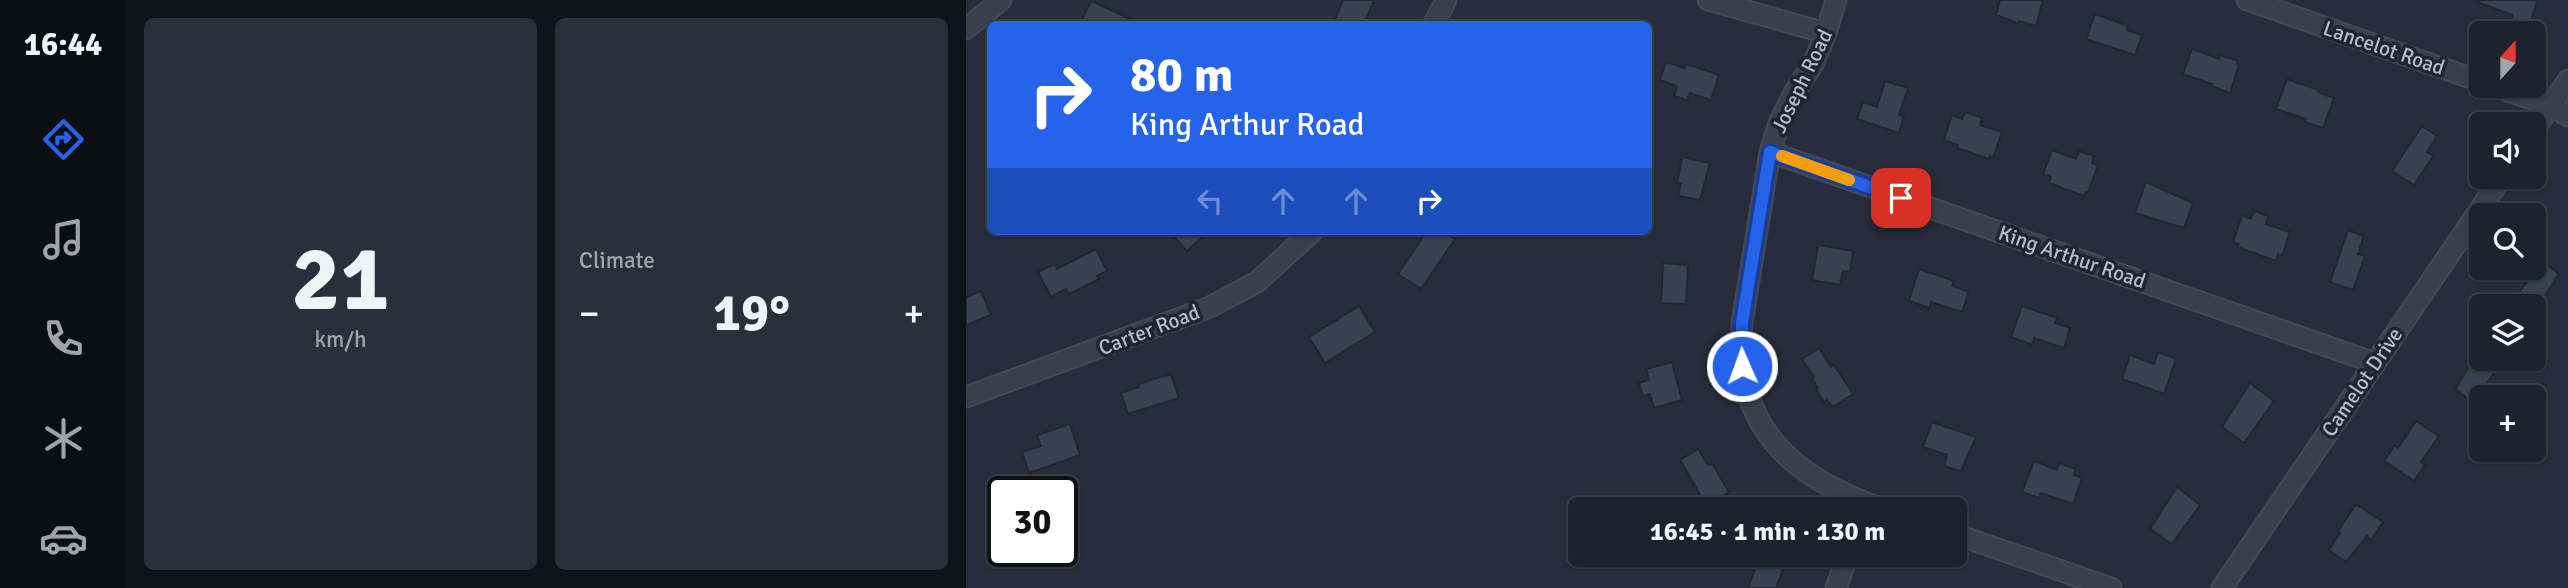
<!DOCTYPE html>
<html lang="en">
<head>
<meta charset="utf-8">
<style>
  body { margin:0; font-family:Signika,sans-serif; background:#2a2f39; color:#f1f3f6; height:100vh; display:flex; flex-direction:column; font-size:26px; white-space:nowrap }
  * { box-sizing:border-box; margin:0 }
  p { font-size:23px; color:#a0a4aa }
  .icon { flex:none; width:38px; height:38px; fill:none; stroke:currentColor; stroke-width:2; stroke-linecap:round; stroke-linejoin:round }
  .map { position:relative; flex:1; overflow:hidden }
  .sheet { display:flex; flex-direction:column; gap:18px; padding:18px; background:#101319; width:840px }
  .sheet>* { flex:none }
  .guide { position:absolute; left:21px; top:21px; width:665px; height:214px; border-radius:10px; box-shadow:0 2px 5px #0004,0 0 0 2px #3b3f49; background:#2563eb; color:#fff; overflow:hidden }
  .needle { width:46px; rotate:21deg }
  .controls { position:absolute; left:1503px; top:21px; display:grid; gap:14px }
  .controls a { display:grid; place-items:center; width:77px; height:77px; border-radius:10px; background:#1d222d; box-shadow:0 2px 5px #0004,0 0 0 2px #3b3f49; font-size:35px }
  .speed { position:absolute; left:21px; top:476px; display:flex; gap:14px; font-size:35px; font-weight:700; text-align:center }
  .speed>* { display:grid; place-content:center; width:91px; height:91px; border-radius:50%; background:#1d222d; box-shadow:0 2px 5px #0004,0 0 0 2px #3b3f49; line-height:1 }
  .speed .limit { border:4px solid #111; border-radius:10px; background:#fff; color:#111 }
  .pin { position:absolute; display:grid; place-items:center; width:60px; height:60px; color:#fff; margin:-30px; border-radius:14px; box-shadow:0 4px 10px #0006 }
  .me { position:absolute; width:77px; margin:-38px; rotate:358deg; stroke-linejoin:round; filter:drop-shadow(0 0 5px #0008) }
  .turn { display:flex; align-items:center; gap:24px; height:147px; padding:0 28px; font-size:32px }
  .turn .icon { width:91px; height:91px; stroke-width:2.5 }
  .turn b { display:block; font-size:49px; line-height:60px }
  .lanes { display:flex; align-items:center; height:66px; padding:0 28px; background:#0003; justify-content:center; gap:35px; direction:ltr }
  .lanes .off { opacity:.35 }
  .big { font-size:52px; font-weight:800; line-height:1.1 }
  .sheet .widget { flex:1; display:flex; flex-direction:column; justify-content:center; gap:10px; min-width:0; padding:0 24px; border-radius:10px; background:#2a2f39 }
  .sheet .dial { align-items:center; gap:0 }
  .dial b { font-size:91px; line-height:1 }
  .heat { display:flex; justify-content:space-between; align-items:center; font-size:38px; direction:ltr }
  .sheet .tiles { flex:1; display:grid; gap:18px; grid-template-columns:repeat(2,1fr) }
  .trip { position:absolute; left:602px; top:497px; width:399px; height:70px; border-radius:10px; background:#1d222d; box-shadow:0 2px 5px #0004,0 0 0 2px #3b3f49; font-weight:800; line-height:70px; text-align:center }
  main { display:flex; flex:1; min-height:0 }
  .dock { display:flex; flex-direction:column; width:126px; justify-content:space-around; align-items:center; background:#0c0e12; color:#a0a4aa }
  .dock .icon { width:49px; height:49px }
  .dock .selected { color:#2563eb }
  .dock b { font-size:32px; color:#f1f3f6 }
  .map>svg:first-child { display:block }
  .building { fill:#3a4152; stroke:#222733; stroke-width:2 }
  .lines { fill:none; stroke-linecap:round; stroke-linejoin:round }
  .street-casing { stroke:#444955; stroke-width:23 }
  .street { stroke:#3b404c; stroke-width:19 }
  .route-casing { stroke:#184099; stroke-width:18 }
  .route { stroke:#2563eb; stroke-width:12 }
  .slow { stroke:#f59e0b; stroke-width:12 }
  .labels { text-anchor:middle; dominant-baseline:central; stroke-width:7; stroke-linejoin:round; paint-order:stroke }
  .street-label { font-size:21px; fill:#b7bbc7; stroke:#202531 }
</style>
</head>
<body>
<main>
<nav class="dock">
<b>16:44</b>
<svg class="icon selected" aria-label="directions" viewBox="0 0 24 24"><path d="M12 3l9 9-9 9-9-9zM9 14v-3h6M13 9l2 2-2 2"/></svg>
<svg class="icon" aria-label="music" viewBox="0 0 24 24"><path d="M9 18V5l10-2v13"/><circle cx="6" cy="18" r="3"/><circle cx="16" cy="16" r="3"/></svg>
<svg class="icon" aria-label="phone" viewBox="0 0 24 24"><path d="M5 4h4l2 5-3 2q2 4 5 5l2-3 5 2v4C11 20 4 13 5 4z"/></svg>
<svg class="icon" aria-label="climate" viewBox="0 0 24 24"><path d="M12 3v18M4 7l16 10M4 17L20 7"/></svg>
<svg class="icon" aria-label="car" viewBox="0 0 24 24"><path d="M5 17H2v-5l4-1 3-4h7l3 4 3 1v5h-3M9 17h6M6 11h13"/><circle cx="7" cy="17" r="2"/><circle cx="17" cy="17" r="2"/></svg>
</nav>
<section class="sheet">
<div class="tiles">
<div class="widget dial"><b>21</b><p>km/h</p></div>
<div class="widget"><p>Climate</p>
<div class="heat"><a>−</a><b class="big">19°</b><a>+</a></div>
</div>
</div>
</section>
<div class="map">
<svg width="1602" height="588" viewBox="0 0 1602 588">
  <rect width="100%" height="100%" fill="#272d3c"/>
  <g class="building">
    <path d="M377,0H408L398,24H367Z"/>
    <path d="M1034,0H1077L1070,26L1053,21V24L1030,15Z"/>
    <path d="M1511,0H1572L1561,31L1544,25L1547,15L1511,2Z"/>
    <path d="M125,1L176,24H114Z"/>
    <path d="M1129,14L1162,26L1161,30L1176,35L1169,55L1120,39Z"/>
    <path d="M1226,49L1253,59L1254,55L1272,61L1271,64L1273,65L1264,93L1245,86L1246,84L1217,74Z"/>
    <path d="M700,62L719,68L720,64L753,75L745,100L724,93L721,100L708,96L711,86L694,80Z"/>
    <path d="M1321,79L1353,90L1352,92L1368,98L1357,128L1339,122L1340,119L1310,109Z"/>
    <path d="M919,81L942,88L933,115L938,116L933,133L891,119L897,102L911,107Z"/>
    <path d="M999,112L1016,118L1014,125L1036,132L1027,158L1024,156L1023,159L991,148L992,145L978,140L986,115L996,119Z"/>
    <path d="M1456,126L1471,136L1461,152L1467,156L1448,185L1426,171Z"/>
    <path d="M1086,150L1110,159L1113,151L1128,156L1126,163L1132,165L1122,193L1120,192L1118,196L1083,183L1085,177L1077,174Z"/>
    <path d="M716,157L744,163L734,200L712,196L715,183H711Z"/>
    <path d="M1180,182L1227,203L1218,228L1169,213Z"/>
    <path d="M1288,211L1302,216L1300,224L1324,232L1316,256L1312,254L1310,261L1271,247L1273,244L1267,242L1276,215L1285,219Z"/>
    <path d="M1382,230L1398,236L1392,254L1399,256L1387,290L1364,282Z"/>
    <path d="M203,231H243L221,251Z"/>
    <path d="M461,231H477L489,239L455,289L432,274Z"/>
    <path d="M852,245L887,251L884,272L877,271L874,285L846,280Z"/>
    <path d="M130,249L141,271L131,276L133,279L103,294L100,289L85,297L72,272L89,264L91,269Z"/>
    <path d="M697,263L722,265L720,304L695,303Z"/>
    <path d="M1579,263L1593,274L1572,306H1543L1566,275L1569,277Z"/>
    <path d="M953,269L988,281L986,286L1003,292L996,312L965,302L963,308L943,301Z"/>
    <path d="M15,291L25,315L0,325V297Z"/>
    <path d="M393,306L409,332L359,363L343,337Z"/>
    <path d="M1056,306L1091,318L1089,323L1104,328L1098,348L1068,338L1066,345L1045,337Z"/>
    <path d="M853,348L865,367L868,365L887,394L867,407L861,400L858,402L850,389L852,388L846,379L848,377L836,359Z"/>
    <path d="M1192,352L1210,359L1198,394L1156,379L1164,355L1188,364Z"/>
    <path d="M1508,359H1538L1507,402L1489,389Z"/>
    <path d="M706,362L716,400L688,408L684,394L677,396L673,383L683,380L680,369Z"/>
    <path d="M205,374L213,398L162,414L155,393L173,387L172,384Z"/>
    <path d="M1284,383L1308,401L1278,443L1256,427Z"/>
    <path d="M1450,421L1473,436L1455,462L1459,465L1448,481L1418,461L1429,445L1432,448Z"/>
    <path d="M966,422L1010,437L995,471L978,466L981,455L957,447Z"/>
    <path d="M104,424L114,455L63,473L56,452L75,446L71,435Z"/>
    <path d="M732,449L742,465L746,463L763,492L740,505L714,460Z"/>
    <path d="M1068,461L1091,470L1093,463L1110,469L1108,475L1116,478L1107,504L1075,493L1073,498L1056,492Z"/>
    <path d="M1211,487L1234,505L1206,544L1184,529Z"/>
    <path d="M1390,504L1417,522L1405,540L1401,536L1380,562L1363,550L1374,533L1372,531Z"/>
    <path d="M794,555H822L810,588H782Z"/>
  </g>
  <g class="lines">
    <g class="street-casing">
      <g id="street">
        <path d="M742,0L860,33"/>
        <path d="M870,0L860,33L847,64L829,91L814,120L804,152L776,323C767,427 826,478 917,509"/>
        <path d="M1281,0L1516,82"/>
        <path d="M468,24L480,0"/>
        <path d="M0,29L35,0"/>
        <path d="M1528,86L1585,106L1602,116"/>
        <path d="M1568,130L1602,80"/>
        <path d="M804,152L1409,363"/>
        <path d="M0,397L244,307L291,282L347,231"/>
        <path d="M989,534L1145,588"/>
        <path d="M870,588L882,555"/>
        <path d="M1256,588L1536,177"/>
      </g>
    </g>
    <use href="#street" class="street"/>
  </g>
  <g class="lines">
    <g class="route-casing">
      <path id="route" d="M776,366V323L804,152L935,198"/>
    </g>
    <use href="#route" class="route"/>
    <path class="slow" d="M816,156L883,180"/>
  </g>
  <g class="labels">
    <g class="street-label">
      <text transform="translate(1418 48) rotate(19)">Lancelot Road</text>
      <text transform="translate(836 81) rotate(-64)">Joseph Road</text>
      <text transform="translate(1106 257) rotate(19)">King Arthur Road</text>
      <text transform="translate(183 330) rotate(-21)">Carter Road</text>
      <text transform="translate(1396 382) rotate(-56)">Camelot Drive</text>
    </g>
  </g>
</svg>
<div class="controls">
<a><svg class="needle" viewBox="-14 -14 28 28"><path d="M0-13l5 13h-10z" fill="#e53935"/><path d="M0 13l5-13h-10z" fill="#a0a4aa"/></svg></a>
<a><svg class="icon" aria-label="sound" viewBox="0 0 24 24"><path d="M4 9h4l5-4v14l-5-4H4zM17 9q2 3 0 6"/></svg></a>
<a><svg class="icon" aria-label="search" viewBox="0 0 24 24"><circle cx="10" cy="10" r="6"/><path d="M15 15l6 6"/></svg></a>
<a><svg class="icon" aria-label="layers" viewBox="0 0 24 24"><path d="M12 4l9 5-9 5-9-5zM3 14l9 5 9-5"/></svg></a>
<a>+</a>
</div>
<div class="speed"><div class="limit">30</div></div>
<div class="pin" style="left:935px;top:198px;background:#d93025"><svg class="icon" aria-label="arrive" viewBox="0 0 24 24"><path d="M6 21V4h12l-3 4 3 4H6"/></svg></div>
<svg class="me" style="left:776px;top:366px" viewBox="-20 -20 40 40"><circle r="17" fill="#2563eb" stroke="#fff" stroke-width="3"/><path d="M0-11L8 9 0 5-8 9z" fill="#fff"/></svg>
<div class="trip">16:45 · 1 min · 130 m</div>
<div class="guide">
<div class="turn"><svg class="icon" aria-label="right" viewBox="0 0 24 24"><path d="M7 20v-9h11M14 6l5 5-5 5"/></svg><div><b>80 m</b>King Arthur Road</div></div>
<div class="lanes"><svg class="icon off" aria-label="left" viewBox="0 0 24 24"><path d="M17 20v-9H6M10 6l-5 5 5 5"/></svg><svg class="icon off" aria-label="ahead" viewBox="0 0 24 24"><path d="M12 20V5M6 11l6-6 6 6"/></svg><svg class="icon off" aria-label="ahead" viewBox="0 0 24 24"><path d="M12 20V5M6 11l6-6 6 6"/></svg><svg class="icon" aria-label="right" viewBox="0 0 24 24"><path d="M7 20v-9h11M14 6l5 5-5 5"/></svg></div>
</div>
</div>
</main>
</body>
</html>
